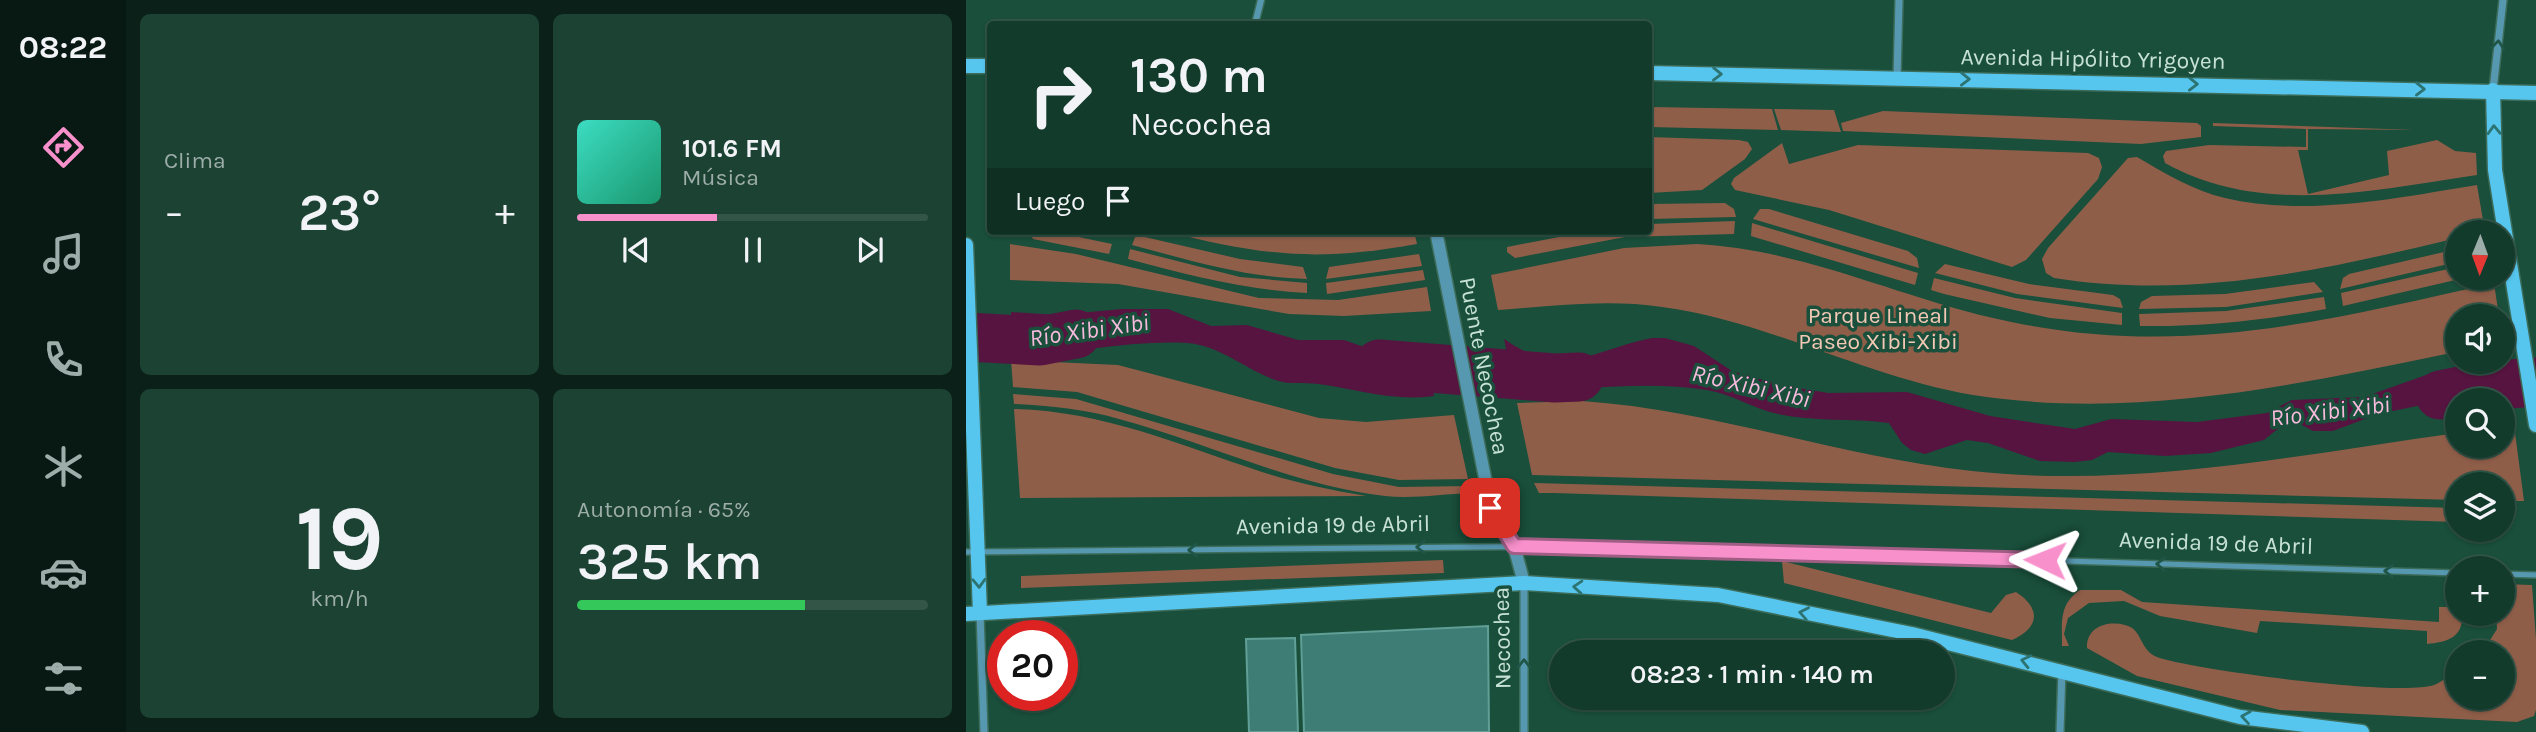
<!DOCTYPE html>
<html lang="es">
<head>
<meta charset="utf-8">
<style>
  body { margin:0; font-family:Karla,sans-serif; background:#1c4234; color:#f1f3f6; height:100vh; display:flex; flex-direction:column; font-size:26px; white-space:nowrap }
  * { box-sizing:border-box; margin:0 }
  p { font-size:23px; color:#9dada9 }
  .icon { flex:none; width:38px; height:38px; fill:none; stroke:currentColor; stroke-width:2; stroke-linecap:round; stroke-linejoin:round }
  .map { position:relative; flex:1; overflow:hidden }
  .details { display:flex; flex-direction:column; gap:14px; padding:14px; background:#0a2018; width:840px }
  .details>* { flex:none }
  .hud { position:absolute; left:21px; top:21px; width:665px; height:214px; border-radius:7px; box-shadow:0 2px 5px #0004,0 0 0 2px #325548; background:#133b2c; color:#f1f3f6; overflow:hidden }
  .needle { width:46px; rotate:181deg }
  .controls { position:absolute; left:1479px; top:220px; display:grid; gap:14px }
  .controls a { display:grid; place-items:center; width:70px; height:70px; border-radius:50%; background:#133b2c; box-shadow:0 2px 5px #0004,0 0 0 2px #325548; font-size:35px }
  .speed { position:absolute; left:21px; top:620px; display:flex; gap:14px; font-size:35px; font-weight:700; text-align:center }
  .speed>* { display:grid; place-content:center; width:91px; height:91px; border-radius:50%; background:#133b2c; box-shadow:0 2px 5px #0004,0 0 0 2px #325548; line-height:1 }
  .speed .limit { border:10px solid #d22; background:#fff; color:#111 }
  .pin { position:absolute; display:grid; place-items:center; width:60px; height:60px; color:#fff; margin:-30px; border-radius:14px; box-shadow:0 4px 10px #0006 }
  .me { position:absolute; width:77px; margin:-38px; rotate:272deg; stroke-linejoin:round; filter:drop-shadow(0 0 5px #0008) }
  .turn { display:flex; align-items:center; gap:24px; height:147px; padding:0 28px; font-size:32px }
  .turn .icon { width:91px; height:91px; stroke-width:2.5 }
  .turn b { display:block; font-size:49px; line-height:60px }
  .then { display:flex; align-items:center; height:66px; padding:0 28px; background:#0003; gap:14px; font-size:26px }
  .big { font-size:52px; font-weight:600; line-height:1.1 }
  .details .tile { flex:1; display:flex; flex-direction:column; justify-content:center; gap:10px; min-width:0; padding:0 24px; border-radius:10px; background:#1c4234 }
  .details .dial { align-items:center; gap:0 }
  .dial b { font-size:91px; line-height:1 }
  .song { display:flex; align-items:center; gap:21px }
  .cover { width:84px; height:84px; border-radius:10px; background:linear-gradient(135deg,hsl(170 70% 55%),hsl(160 70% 35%)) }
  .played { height:7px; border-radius:4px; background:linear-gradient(90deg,#f890cc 40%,#325548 40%) }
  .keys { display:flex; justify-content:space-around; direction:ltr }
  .heat { display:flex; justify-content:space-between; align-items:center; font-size:38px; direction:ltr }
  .charge { height:10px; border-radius:5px; background:linear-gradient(90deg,#34c759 65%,#325548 0) }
  .details .tiles { flex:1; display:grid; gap:14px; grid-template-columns:repeat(2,1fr) }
  .trip { position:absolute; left:583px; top:640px; width:406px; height:70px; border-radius:35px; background:#133b2c; box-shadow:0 2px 5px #0004,0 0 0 2px #325548; font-weight:600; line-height:70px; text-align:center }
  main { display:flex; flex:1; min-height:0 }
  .dock { display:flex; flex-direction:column; width:126px; justify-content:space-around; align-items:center; background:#081812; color:#9dada9 }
  .dock .icon { width:49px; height:49px }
  .dock .on { color:#f890cc }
  .dock b { font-size:32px; color:#f1f3f6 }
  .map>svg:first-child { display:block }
  .green { fill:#8f5e49 }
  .water { fill:#571440 }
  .pier { fill:#194f3b }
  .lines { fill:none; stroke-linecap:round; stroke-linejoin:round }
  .river { stroke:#571440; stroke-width:49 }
  .building { fill:#3e7d75; stroke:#609f96; stroke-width:2 }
  .service-casing { stroke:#3c6c5a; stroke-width:8 }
  .pedestrian-casing { stroke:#3c6c5a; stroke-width:9 }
  .minor-casing { stroke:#3c6c5a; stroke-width:10 }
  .tertiary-casing { stroke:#3c6c5a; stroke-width:15 }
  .secondary-casing { stroke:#3c6c5a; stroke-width:17 }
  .service { stroke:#5798b1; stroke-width:5 }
  .pedestrian { stroke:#5798b1; stroke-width:6 }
  .minor { stroke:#5798b1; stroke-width:7 }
  .tertiary { stroke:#5798b1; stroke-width:12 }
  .secondary { stroke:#57c6ee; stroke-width:14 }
  .oneway { stroke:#1f5647 }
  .oneway2 { stroke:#2c7371 }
  .route-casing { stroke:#a15e85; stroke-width:18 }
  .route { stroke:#f890cc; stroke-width:12 }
  .labels { text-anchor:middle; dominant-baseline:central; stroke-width:7; stroke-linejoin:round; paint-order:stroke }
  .street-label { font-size:23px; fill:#c7e2d5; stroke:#194f3b }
  .park-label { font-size:23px; fill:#f3c8b5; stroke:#194f3b }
  .water-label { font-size:24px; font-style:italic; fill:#f9bbdd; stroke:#194f3b }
</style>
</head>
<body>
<main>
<nav class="dock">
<b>08:22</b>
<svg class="icon on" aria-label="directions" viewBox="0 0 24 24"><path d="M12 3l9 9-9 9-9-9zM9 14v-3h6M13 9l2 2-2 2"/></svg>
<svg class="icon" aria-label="music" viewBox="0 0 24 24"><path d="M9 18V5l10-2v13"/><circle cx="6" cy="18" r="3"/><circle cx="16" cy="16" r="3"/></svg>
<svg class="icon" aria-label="phone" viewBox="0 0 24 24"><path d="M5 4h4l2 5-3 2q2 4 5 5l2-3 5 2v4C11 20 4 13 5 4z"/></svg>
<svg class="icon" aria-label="climate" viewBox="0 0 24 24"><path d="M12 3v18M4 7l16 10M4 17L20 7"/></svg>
<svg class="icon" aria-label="car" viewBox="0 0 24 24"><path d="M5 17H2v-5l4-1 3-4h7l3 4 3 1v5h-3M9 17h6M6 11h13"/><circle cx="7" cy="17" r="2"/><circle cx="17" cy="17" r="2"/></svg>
<svg class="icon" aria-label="filters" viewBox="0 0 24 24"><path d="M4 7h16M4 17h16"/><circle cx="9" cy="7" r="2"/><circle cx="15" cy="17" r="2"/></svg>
</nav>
<section class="details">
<div class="tiles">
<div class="tile"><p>Clima</p>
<div class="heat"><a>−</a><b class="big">23°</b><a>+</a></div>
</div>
<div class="tile">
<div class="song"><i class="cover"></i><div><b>101.6 FM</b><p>Música</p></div></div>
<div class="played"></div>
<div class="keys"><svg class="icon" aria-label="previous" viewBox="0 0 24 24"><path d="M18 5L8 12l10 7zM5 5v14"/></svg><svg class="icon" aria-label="pause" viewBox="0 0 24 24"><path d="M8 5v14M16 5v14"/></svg><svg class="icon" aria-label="next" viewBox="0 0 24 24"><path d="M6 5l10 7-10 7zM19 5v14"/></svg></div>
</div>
<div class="tile dial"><b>19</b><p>km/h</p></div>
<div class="tile"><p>Autonomía · 65%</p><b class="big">325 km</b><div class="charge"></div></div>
</div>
</section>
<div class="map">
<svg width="1570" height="732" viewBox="0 0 1570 732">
  <rect width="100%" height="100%" fill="#194f3b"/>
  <g class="green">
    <path d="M683,107L806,109L812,130L683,127Z"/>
    <path d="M808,109L868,110L875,132L815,130Z"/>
    <path d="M917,111L1231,123L1235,126V137L1175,144L877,131L875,123Z"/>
    <path d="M1247,123L1449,130L1342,129V150H1332L1342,194L1423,175L1421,151L1471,140L1489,151L1510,153L1511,175C1407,190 1296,217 1199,163L1197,156L1200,151L1243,145L1340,147V129L1247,126Z"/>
    <path d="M683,137L773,140L782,142L786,149L779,159L736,190L683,193Z"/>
    <path d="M816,143L823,164L892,145L1122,153L1133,158L1136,167L1132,179L1060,260L1046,267L863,210L769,190L765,184L768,178Z"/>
    <path d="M1171,157C1198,173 1229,191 1259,198C1341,217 1430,198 1511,185L1519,232L1491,233V238C1358,270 1226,300 1088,278L1080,273L1076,259L1082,248L1162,158Z"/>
    <path d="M759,203L768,209L770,217L683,219V204Z"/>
    <path d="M794,209H803L942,251L951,258L953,268L787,219Z"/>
    <path d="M769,221L768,234L659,237L549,258L541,252V247L624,231H682L683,224Z"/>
    <path d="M786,223L952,273L949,285L785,236Z"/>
    <path d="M63,231H84L146,244L143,254L67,239Z"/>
    <path d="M199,231H448L451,244C351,262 297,256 199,231Z"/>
    <path d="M170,235L274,259L337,267L341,279C281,278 223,260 166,245Z"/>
    <path d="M44,244L110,254L293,298L372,300L461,287L465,311L378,316L323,314L152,284L44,280Z"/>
    <path d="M731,244C837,250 925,294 1027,318C1209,360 1351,323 1528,283L1533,317H1491V352L1480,354C1325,386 1167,420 1007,395C899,377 802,321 696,307C642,299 586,306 532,310L525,275L658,248Z"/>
    <path d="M164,249L274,277L341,283V293C280,290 222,275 162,259Z"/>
    <path d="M1491,249V262L1374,289L1377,278L1383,274Z"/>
    <path d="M453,254L456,266L360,279L363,267Z"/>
    <path d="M979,264L1063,284L1147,295L1154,299L1157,308L1051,294L969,273Z"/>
    <path d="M1491,267V278H1498L1377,306L1375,293Z"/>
    <path d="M457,270L459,280L361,294L360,283Z"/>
    <path d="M968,278L1049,298L1156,313V325L1084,318L978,294L965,290Z"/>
    <path d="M1348,282L1357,292L1260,307L1173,309L1175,302L1186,296L1259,294Z"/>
    <path d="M1358,297L1360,309C1298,320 1237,327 1174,326L1173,314L1260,311Z"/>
    <path d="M45,360L152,365L353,418L400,422L488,415L502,479L433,480L369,468L111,392L47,387Z"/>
    <path d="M47,394L110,399L367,474L433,487L503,486L505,493C477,494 447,499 419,496C326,485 243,443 153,419C119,409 83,406 48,404Z"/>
    <path d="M616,401C748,410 874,457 1006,471C1169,489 1331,455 1491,433V446H1536L1537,427L1548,425L1558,501H1537L1536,485H1491V500L566,475L551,403Z"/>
    <path d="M48,409C136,411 214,445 296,472C330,483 365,490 400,496L54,498Z"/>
    <path d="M568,483L1491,508V522L588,493H573Z"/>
    <path d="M477,560L478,573L55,588V576Z"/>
    <path d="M816,561L1025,613L1040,595L1050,592C1075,608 1074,628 1046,640L818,583Z"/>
    <path d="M1537,584L1566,585L1570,639V710L1568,716L1551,722L1314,710L1171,676L1121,648C1120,628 1140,620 1159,625C1177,629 1173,650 1191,657C1227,670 1435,697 1468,685C1476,682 1484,675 1491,671V698H1536V653H1516L1531,629L1530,614H1536Z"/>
    <path d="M1114,590H1155L1176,602L1473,622V607H1489L1491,614L1496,615C1497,638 1481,642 1461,644V631L1294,621L1291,633L1194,616L1158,601L1123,603L1102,618L1098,634L1103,646H1096C1096,622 1093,604 1114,590Z"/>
  </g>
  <g class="water">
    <path d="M156,309H202L245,326L281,325L332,340H378L424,356L465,354L483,393C436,405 398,390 352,384C338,382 323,385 309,380C279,369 253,345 221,343C161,340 103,355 45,355V312L91,315Z"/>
    <path d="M686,338H699L728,346L766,371L815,385L862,393L941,392L1024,416L1109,429L1145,419L1231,422L1301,413L1326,400L1398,397L1460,375L1487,376L1536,362V401H1491V405H1456L1412,414L1367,431H1347L1332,423H1319L1298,440L1245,453L1199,456L1142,452L1126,460L1109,462L1074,461L1022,443L1001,440L959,454L945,450L936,443L923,423C886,418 848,422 812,414C788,409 766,394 741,390C677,380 613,391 549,391L538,339C597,380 626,350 686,338Z"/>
  </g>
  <g class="pier">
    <path d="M474,345L487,393L469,400L459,352Z"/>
    <path d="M1536,355L1541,357L1548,403L1536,409V401H1532L1526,362H1536Z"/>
  </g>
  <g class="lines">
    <g class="river">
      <path d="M0,337L74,341L110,334"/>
      <path d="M413,364L589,378L613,377"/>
      <path d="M1474,395L1519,386L1570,382"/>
    </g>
  </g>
  <g class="building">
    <path d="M522,626L523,732H338L335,635Z"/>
    <path d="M329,638L332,732H283L280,639Z"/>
  </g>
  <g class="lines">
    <g class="service-casing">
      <g id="service">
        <path d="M0,552L616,546L1491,573"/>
        <path d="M1536,574L1570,575"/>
      </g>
    </g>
    <g class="pedestrian-casing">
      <path id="pedestrian" d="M289,24L295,0"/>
    </g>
    <g class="minor-casing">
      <g id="minor">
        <path d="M931,78L933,0"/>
        <path d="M1527,90L1537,0"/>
        <path d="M558,583V732"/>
        <path d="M14,613L18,732"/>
        <path d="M1094,732L1096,670"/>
      </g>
    </g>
    <g class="tertiary-casing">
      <path id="tertiary" d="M470,231L525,508L548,546L558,583"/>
    </g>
    <g class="secondary-casing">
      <g id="secondary">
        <path d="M0,66H24"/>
        <path d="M682,73L1570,93"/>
        <path d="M1527,90L1529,170L1570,425"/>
        <path d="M0,245L14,613"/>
        <path d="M0,614L558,583L752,595L946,634L1274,717L1396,732"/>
      </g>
    </g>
    <use href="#service" class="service"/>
    <use href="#pedestrian" class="pedestrian"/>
    <use href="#minor" class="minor"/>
    <use href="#tertiary" class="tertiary"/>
    <use href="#secondary" class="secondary"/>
  </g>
  <defs><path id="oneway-chevron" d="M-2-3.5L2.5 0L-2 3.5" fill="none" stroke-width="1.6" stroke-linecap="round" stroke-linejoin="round" transform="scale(1.75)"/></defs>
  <g class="oneway">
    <use href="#oneway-chevron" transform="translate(1532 45) rotate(-84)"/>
    <use href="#oneway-chevron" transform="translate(455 547) rotate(179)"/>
    <use href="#oneway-chevron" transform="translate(227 550) rotate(179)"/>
    <use href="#oneway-chevron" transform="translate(1195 564) rotate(-178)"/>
    <use href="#oneway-chevron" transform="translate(1423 571) rotate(-178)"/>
    <use href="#oneway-chevron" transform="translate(558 664) rotate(-90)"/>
  </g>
  <g class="oneway2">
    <use href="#oneway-chevron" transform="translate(751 74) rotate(1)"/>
    <use href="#oneway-chevron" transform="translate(999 79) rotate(1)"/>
    <use href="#oneway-chevron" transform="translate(1227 84) rotate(1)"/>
    <use href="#oneway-chevron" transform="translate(1454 89) rotate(1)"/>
    <use href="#oneway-chevron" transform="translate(1528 130) rotate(-92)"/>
    <use href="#oneway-chevron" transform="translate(13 583) rotate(88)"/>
    <use href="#oneway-chevron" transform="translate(612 587) rotate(-176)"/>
    <use href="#oneway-chevron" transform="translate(838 613) rotate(-169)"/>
    <use href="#oneway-chevron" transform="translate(1060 661) rotate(-167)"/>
    <use href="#oneway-chevron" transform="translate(1280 717) rotate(-171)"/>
  </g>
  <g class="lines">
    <g class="route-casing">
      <path id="route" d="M524,508L548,546L1079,560"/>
    </g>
    <use href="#route" class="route"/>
  </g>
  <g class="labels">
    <g class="street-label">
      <text transform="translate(1127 59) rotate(1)">Avenida Hipólito Yrigoyen</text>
      <text transform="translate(518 366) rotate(79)">Puente Necochea</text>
      <text transform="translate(367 525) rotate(-1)">Avenida 19 de Abril</text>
      <text transform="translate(1250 543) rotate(2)">Avenida 19 de Abril</text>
      <text transform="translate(536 638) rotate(-91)">Necochea</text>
    </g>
    <g class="park-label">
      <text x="912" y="315">Parque Lineal<tspan x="912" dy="26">Paseo Xibi-Xibi</tspan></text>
    </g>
    <g class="water-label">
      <text transform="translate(123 330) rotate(-8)">Río Xibi Xibi</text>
      <text transform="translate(785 386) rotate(13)">Río Xibi Xibi</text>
      <text transform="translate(1364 411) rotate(-7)">Río Xibi Xibi</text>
    </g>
  </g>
</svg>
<div class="controls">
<a><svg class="needle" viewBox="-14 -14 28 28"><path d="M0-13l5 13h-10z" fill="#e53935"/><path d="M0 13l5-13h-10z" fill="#9dada9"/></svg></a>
<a><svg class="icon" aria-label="sound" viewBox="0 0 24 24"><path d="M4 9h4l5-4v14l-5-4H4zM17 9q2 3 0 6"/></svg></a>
<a><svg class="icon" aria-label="search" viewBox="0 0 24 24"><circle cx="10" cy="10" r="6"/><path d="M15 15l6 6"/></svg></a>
<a><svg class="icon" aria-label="layers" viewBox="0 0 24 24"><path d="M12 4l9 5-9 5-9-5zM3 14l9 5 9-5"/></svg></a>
<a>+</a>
<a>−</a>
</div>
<div class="speed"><div class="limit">20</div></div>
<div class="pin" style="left:524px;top:508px;background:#d93025"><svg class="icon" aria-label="arrive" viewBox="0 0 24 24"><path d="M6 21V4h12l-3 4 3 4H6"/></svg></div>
<svg class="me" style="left:1079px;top:560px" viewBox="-20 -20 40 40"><path d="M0-17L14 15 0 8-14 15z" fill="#f890cc" stroke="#fff" stroke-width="4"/></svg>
<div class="trip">08:23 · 1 min · 140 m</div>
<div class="hud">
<div class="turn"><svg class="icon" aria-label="right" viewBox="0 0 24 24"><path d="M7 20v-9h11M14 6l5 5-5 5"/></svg><div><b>130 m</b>Necochea</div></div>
<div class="then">Luego<svg class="icon" aria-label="arrive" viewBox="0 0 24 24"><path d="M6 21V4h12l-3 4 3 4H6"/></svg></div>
</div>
</div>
</main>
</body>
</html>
